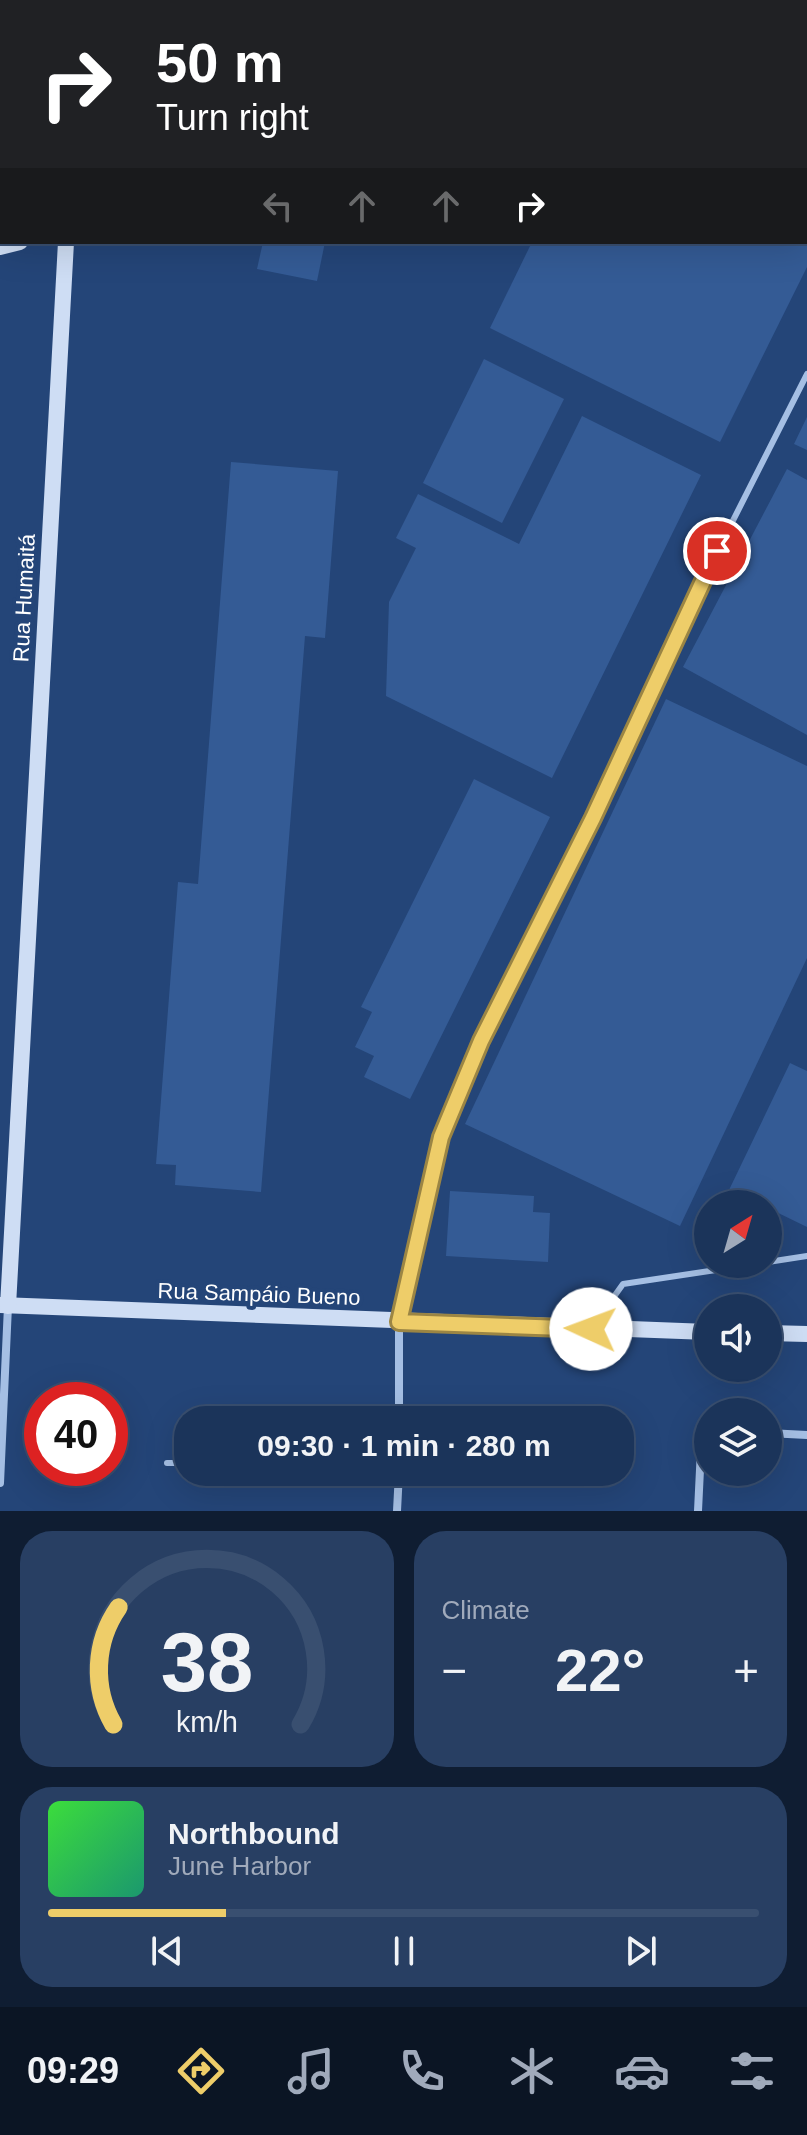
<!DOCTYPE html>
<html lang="en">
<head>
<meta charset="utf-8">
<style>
  body { margin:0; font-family:Helvetica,sans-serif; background:#283f63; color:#f1f3f6; height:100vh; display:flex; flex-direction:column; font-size:30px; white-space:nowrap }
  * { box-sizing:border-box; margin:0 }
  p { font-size:26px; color:#a0aabb }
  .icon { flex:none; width:44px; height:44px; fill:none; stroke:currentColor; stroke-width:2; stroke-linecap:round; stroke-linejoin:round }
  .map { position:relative; height:1511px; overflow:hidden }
  .details { display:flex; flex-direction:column; gap:20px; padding:20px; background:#0f1d32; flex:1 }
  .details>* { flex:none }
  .top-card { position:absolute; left:0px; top:0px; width:808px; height:244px; box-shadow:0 8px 32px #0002,0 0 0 2px #394f70; background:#202124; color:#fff; overflow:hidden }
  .needle { width:52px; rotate:37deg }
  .tools { position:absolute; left:694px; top:1190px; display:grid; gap:16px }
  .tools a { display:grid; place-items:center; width:88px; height:88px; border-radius:50%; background:#1b345a; box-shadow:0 8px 32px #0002,0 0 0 2px #394f70; font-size:40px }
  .speed { position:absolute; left:24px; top:1382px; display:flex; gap:16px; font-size:40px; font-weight:700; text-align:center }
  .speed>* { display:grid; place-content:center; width:104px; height:104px; border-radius:50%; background:#1b345a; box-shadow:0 8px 32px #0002,0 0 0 2px #394f70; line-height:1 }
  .speed .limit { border:12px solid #d22; background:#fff; color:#111 }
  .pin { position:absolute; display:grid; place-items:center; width:68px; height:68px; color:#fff; margin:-34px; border:4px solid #fff; border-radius:50%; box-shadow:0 2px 8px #0007 }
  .me { position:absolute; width:88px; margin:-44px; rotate:272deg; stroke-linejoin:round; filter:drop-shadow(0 0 6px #0008) }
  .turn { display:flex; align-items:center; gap:28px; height:168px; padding:0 24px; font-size:36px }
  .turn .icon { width:104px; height:104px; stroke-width:2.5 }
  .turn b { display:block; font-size:56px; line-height:68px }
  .lanes { display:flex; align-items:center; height:76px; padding:0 24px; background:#0003; justify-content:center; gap:40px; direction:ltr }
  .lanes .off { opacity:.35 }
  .big { font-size:60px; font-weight:800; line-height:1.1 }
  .details .tile { flex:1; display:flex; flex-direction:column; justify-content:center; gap:12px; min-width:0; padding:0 28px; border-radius:32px; background:#283f63 }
  .details .dial { align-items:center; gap:0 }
  .dial svg { height:208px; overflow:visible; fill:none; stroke:#394f70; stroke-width:7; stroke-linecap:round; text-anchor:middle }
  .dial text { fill:#f1f3f6; stroke:none }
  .song { display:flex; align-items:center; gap:24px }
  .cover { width:96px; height:96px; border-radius:12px; background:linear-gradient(135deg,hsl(120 70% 55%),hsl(160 70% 35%)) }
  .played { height:8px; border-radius:4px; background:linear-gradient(90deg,#eecd69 25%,#394f70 25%) }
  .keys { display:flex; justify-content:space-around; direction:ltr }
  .heat { display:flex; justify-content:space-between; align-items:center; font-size:44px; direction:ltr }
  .details .tiles { flex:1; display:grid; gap:20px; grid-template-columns:1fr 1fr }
  .tile:last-child { grid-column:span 2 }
  .trip { position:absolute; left:174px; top:1406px; width:460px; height:80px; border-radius:32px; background:#1b345a; box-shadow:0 8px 32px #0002,0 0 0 2px #394f70; font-weight:800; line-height:80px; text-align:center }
  .tab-bar { display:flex; height:128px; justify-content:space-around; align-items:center; background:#0b1524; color:#a0aabb }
  .tab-bar .icon { width:56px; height:56px }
  .tab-bar .selected { color:#eecd69 }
  .tab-bar b { font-size:36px; color:#f1f3f6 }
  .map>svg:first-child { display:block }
  .building { fill:#345b95 }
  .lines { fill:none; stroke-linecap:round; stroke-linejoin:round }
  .lane { stroke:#a5bfe4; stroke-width:6 }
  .street { stroke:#a5bfe4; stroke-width:8 }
  .secondary { stroke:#ceddf4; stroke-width:16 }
  .route-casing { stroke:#9b8544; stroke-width:20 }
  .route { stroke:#eecd69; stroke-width:14 }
  .labels { text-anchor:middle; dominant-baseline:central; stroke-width:8; stroke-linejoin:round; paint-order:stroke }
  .street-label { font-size:22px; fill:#fff; stroke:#244578 }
</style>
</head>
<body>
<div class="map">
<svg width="807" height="1511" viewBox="0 0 807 1511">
  <rect width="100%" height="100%" fill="#244578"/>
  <g class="building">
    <path d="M263,242H325L317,281L257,269Z"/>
    <path d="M532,242H807V267L720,442L490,328Z"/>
    <path d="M484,359L564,399L502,523L423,483Z"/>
    <path d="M582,416L701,475L552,778L386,696L389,602L416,548L396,538L418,494L519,544Z"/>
    <path d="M807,417V450L794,444Z"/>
    <path d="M231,462L338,471L325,638L305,636L261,1192L175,1185L176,1165L156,1164L178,882L198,884Z"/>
    <path d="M787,469L807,480V735L683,667Z"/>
    <path d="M666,699L807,766V958L680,1226L465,1124Z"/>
    <path d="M474,779L550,817L410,1099L364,1077L374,1056L355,1047L372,1012L361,1007Z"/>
    <path d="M790,1063L807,1071V1227L768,1208V1204H759L729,1190Z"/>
    <path d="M450,1191L534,1196L533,1212L550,1213L548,1262L446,1256Z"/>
  </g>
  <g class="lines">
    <g class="lane">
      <path d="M768,1262L807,1256"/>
      <path d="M399,1319L441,1137L481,1041L593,818L705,576L807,374"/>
      <path d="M593,1326L623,1284L756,1264"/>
      <path d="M167,1463H188"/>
    </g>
    <g class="street">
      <path d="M0,162L2,161"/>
      <path d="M399,1322V1420"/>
      <path d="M768,1433L807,1435"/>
      <path d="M0,1483L8,1306"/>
      <path d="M397,1511L399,1472"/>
      <path d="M698,1511L702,1428H708"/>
    </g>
    <g class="secondary">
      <path d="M22,0L23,2"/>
      <path d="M0,247L20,242"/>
      <path d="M0,1305L708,1332"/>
      <path d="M8,1306L66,242"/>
      <path d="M768,1333L807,1334"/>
    </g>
  </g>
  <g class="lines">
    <g class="route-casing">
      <path id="route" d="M591,1329L399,1322L441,1137L481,1041L593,818L717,551"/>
    </g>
    <use href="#route" class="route"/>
  </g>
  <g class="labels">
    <g class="street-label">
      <text transform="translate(24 598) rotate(-87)">Rua Humaitá</text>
      <text transform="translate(259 1294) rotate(2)">Rua Sampáio Bueno</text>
    </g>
  </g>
</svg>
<div class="tools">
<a><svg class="needle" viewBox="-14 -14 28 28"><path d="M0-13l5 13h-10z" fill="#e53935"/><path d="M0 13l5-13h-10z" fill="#a0aabb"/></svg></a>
<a><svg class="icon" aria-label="sound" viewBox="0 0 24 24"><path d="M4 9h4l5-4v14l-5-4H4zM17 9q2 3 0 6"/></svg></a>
<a><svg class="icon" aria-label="layers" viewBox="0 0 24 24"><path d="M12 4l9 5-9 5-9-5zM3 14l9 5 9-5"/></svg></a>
</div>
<div class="speed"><div class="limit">40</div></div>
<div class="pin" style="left:717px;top:551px;background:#d93025"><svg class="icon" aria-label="arrive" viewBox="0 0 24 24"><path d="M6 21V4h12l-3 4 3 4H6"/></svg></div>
<svg class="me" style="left:591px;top:1329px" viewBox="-20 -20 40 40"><circle r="19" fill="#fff"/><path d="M0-13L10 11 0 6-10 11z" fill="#eecd69"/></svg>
<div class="trip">09:30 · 1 min · 280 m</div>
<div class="top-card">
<div class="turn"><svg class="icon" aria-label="right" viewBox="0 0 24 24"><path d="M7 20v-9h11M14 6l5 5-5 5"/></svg><div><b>50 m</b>Turn right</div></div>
<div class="lanes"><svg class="icon off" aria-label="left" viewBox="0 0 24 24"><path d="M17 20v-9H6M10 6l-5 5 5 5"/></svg><svg class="icon off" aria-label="ahead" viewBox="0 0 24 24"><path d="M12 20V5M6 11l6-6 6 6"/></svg><svg class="icon off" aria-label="ahead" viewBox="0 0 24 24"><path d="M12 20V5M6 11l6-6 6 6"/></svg><svg class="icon" aria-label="right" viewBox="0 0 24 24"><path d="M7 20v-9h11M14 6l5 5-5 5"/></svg></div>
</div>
</div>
<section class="details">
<div class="tiles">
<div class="tile dial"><svg viewBox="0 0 100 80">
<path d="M14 69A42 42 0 1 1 86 69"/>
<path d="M14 69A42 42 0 0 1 16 24" stroke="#eecd69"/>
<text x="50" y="56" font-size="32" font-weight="700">38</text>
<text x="50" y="72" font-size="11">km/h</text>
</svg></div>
<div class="tile"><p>Climate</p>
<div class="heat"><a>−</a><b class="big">22°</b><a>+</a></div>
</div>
<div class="tile">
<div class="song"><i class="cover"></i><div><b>Northbound</b><p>June Harbor</p></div></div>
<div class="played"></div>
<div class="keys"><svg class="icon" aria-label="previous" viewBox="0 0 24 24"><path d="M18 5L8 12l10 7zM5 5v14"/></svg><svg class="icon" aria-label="pause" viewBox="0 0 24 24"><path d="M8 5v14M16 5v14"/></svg><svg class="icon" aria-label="next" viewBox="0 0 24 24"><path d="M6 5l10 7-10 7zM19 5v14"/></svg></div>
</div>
</div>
</section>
<nav class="tab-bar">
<b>09:29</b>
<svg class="icon selected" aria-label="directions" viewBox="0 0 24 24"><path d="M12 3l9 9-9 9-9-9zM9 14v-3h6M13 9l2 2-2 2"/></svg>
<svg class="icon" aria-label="music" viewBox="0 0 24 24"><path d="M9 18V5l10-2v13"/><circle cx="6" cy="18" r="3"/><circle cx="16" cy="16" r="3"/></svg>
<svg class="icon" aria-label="phone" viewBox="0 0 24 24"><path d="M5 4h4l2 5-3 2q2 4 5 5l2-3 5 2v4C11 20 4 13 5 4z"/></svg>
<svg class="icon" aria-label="climate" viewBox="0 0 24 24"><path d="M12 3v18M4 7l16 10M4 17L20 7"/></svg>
<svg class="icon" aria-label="car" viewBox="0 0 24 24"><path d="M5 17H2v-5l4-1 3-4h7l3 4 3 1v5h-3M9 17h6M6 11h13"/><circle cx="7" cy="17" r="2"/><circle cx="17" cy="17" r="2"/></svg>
<svg class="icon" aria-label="filters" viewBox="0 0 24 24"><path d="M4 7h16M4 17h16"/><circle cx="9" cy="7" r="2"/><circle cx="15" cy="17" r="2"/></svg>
</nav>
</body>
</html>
